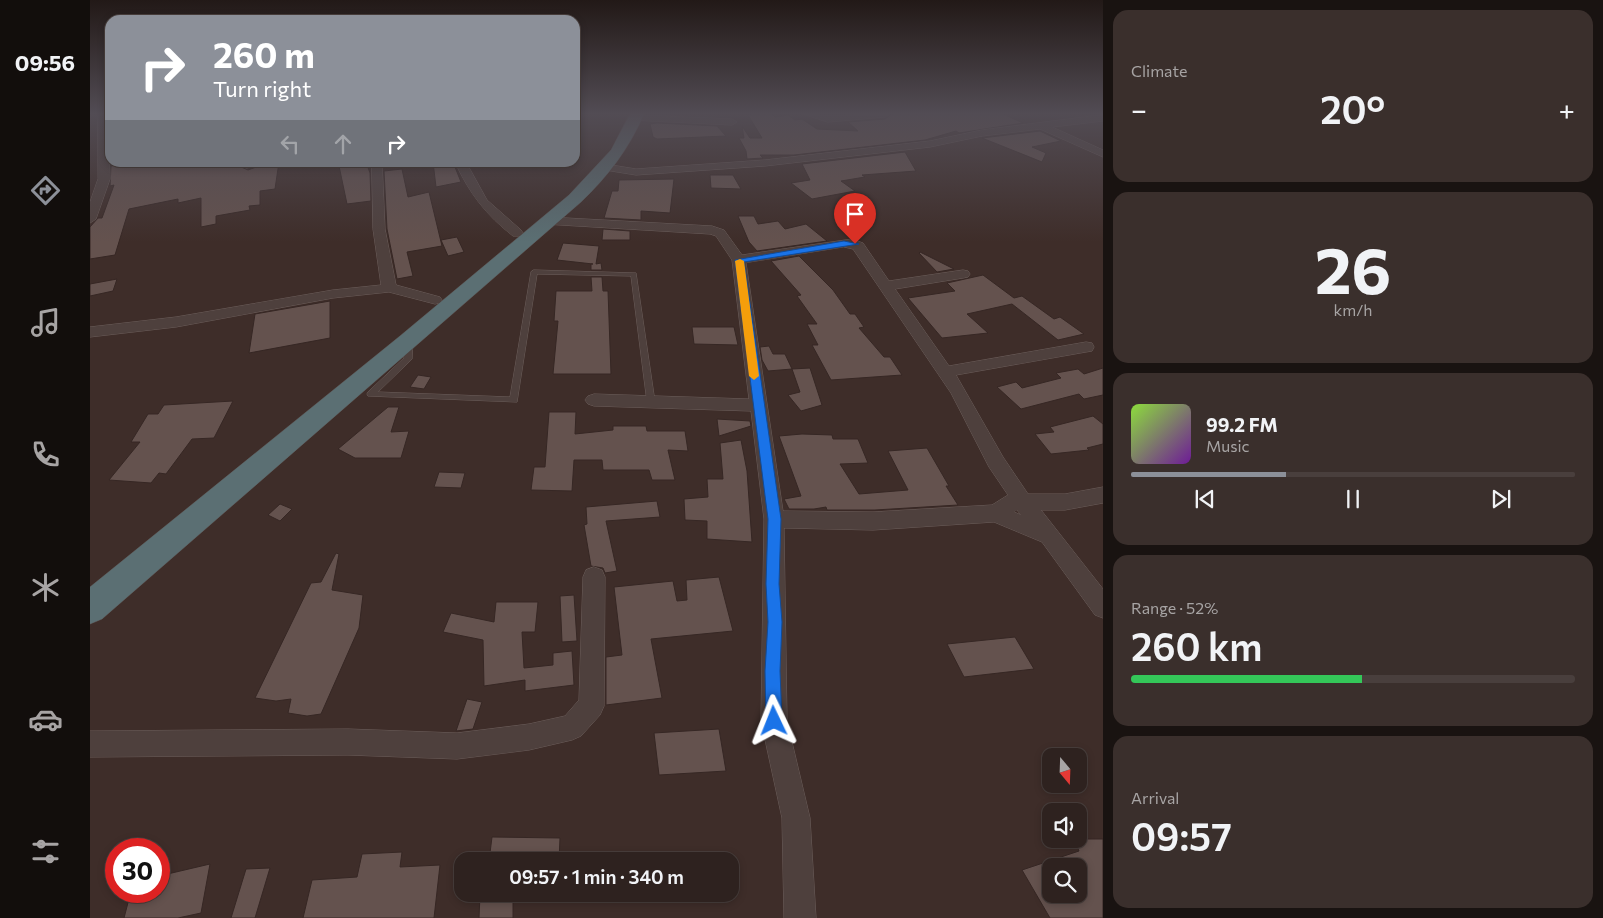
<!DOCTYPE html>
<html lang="en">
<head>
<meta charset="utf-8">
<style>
  body { margin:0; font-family:Commissioner,sans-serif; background:#3a2f2c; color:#f1f3f6; height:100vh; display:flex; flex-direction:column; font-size:19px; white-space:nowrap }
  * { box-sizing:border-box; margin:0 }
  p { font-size:16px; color:#a7a4a4 }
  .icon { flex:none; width:28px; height:28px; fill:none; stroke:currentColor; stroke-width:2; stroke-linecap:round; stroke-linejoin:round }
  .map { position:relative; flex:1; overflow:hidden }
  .drawer { display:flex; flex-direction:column; gap:10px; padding:10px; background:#191311; width:500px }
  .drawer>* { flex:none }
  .guide { position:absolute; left:15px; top:15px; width:475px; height:152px; border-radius:15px; box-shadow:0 2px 8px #0003,0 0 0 1px #493f3d; background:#8c9099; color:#fff; overflow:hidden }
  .needle { width:32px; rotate:161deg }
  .controls { position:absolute; left:952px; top:748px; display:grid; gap:10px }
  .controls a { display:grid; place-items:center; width:45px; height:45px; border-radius:10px; background:#2e221f; box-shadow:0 2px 8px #0003,0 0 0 1px #493f3d; font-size:25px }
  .speed { position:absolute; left:15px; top:838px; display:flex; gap:10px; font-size:25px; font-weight:700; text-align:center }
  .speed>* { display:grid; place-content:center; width:65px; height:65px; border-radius:50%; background:#2e221f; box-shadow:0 2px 8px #0003,0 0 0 1px #493f3d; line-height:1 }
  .speed .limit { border:8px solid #d22; background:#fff; color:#111 }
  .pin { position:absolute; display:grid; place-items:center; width:42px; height:42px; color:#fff; margin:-51px -21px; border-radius:50% 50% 50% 0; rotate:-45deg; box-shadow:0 0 5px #0007 }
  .pin .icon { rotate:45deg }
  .me { position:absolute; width:55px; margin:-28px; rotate:358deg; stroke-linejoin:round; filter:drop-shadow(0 0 4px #0008) }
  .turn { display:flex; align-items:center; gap:18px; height:105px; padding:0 25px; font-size:22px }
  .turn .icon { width:65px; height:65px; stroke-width:2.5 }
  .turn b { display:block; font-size:35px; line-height:42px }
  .lanes { display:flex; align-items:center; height:48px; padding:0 25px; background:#0003; justify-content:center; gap:25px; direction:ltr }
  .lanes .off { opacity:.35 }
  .big { font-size:38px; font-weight:600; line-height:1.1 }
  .drawer .tile { flex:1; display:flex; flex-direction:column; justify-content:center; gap:8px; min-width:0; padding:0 18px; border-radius:15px; background:#3a2f2c }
  .drawer .dial { align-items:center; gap:0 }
  .dial b { font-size:65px; line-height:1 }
  .song { display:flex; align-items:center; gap:15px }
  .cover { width:60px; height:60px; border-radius:8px; background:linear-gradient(135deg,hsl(90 70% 55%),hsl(280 70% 35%)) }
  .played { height:5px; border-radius:2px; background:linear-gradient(90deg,#8c9099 35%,#493f3d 35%) }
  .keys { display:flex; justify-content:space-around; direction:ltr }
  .heat { display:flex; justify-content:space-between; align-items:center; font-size:28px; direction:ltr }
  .charge { height:8px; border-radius:4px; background:linear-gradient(90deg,#34c759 52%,#493f3d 0) }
  .trip { position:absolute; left:364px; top:852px; width:285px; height:50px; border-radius:15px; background:#2e221f; box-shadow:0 2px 8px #0003,0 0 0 1px #493f3d; font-weight:600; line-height:50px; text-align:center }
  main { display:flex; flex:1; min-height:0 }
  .tab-bar { display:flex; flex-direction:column; width:90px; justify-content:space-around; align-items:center; background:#120e0c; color:#a7a4a4 }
  .tab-bar .icon { width:35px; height:35px }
  .tab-bar .selected { color:#8c9099 }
  .tab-bar b { font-size:22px; color:#f1f3f6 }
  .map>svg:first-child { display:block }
  .building { fill:#64524e; stroke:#362724; fill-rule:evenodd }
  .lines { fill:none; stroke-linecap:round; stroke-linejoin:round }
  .lane-casing { stroke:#6c5e5b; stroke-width:1 }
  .street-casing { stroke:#6c5e5b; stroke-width:1 }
  .highway-casing { stroke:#594b48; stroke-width:1 }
  .lane { fill:#4e403d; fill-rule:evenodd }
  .street { fill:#4e403d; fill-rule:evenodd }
  .highway { fill:#5b6f73; fill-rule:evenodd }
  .route { fill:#1a73e8; stroke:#114b97 }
  .slow { fill:#f59e0b }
</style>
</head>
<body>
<main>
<nav class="tab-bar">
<b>09:56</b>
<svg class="icon selected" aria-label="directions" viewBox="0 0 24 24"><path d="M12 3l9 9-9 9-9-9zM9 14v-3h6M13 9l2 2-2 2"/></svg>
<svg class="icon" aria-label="music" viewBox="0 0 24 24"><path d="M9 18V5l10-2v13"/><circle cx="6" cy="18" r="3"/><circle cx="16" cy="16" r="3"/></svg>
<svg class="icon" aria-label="phone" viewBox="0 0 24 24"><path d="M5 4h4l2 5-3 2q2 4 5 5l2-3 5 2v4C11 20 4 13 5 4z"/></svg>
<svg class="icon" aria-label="climate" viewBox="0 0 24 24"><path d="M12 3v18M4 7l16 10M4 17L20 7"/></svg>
<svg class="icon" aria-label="car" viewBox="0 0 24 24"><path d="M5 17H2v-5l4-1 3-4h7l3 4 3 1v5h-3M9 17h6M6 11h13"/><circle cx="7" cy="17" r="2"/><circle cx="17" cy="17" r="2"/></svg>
<svg class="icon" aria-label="filters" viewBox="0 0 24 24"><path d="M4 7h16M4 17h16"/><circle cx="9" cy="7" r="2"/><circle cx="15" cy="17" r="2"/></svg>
</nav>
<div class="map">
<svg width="1013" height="918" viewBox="0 0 1013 918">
  <rect width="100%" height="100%" fill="#3e2d29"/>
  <g class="building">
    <path d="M660,114H682L685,117L698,115L705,120L712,119L727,129L768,131L758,122L795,119L802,114H913L933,123L869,133L866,131L835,140L704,155H670L673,158L657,159L656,151L649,138H654L652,126L660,138H672L658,115H662Z"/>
    <path d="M567,123L627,126L636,136L567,139L563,137L560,124Z"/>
    <path d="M950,131L971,141L942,147L956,153L952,162L892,138Z"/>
    <path d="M815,152L826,171L772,175L775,177L751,181L765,191L722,199L701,183L720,180L712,164Z"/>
    <path d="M40,162H140L158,170L180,162H189L185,189L170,191V205L159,206L160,210L126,216V224L111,227V198L88,203V199L39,209L25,255L0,259V227L8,218H12L24,185L20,186L21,166Z"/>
    <path d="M276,162L280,173L281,201L257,204L249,166Z"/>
    <path d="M343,162H363L371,182L346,187Z"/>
    <path d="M312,169L318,197L339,192L352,246L317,252L323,276L307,279L297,229L294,171Z"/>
    <path d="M620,175H643L651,189L621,188Z"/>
    <path d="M584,179L580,213L551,211V220L514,218L522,191H528L529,180Z"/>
    <path d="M648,216H664L668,224L688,221L695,229L716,224L737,241L667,251L659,242Z"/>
    <path d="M513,229L540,231V240H512Z"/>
    <path d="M367,237L374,252L358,256L351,240Z"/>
    <path d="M473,243L509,246L506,264L511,263L512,270H501V264H503L467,260Z"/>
    <path d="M830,252L864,269L847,272L829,253Z"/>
    <path d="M709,256L743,290L760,314H765L774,327L769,328L794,357H800L812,375L741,380L722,345H728L717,324H727L707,296L711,295L681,261Z"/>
    <path d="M893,275L924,298L932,296L964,319L970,317L994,334L968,340L922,304L877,314L898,333L852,338L818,298L865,291L857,283Z"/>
    <path d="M501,277H512L513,291H518L521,374H463L468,321H464L466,291H502Z"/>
    <path d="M27,279L23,291L0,296V284Z"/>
    <path d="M240,301V338L159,353L165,314Z"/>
    <path d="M602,327H644L648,345L604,344Z"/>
    <path d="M679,346L683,354H695L702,369L678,371L672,360L670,347Z"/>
    <path d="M720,368L732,405L711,411L698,395L710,392L702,369Z"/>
    <path d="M1013,368V395L994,399L989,394L931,409L907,387L926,382L932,388L971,378L966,373L988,369L994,374Z"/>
    <path d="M328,375L341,377L334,389L320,387Z"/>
    <path d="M143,401L124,438L102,439L76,474L69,473L61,483L19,480L50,442H41L58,414H68L74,405Z"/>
    <path d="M298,407H309L301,432L319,431L311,458H265L248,449Z"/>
    <path d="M459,412H486L485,434L523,430V426H556L557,431H595L598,451L578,450L585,480H562L559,470H513L512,460H484L482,491L441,490L444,467H455Z"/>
    <path d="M1003,416L1013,424V444L997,448L999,450L961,454L945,434L964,432L960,427Z"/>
    <path d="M627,419L660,421L661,426L629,436Z"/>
    <path d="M712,434L742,435L743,439H768L778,463L750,464L769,494L818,490L798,451L837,448L859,486H856L868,505L785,510H737L736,507L724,509H699L694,499L711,496L689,436Z"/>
    <path d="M651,440L657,471L662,542L617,539V521L595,520L594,499L618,497L617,479H633L630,443Z"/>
    <path d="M349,472L375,473L371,488L344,487Z"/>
    <path d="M567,501L570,517L516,521L527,571L515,573L513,568L501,566L494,525L497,524L496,507Z"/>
    <path d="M190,504L202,509L190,521L178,515Z"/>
    <path d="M246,553L249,554L242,590L273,595L269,628L231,714L217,716L198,713L201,699L186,701L165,698L221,583L231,582Z"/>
    <path d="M629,577L643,631L561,639L572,698L516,705V657L532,655L524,587L583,581L587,601L597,600L596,580Z"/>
    <path d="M484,595L487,641L472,642L470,596Z"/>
    <path d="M406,602H448L445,632H432L434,668L463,665V653L482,651L484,685L435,691V680L394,686L393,640L353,632L361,613L404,622Z"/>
    <path d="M925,637L944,669L874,677L857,644Z"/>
    <path d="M377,699L392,702L383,729L366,731Z"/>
    <path d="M629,729L636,771L569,775L564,733Z"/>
    <path d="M402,837L470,838L469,861H399Z"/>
    <path d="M984,839H1013V918H960L932,870L989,851ZM961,866H989V894H961Z"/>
    <path d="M312,852L310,867L350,865L344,918H213L222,880L267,877L272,854Z"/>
    <path d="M120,864L111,913L88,918H34L41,891H69V876Z"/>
    <path d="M180,868L165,918H141L156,869Z"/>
    <path d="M390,894H423V918H389Z"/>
  </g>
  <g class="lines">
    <g class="lane-casing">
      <path id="lane" d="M444,270L546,273L565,402L564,404H558L557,402L541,276L447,274L427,402L278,396L277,394L278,392L314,358L315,341L319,339L323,341L322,359L288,392L420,397L441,272Z"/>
    </g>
    <g class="street-casing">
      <g id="street">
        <path d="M8,114H18L20,179L6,219L0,223V202L8,179Z"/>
        <path d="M713,114L738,116L800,114L795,117L738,122Z"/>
        <path d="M545,115L642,119L647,122L642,125L542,120L540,118Z"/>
        <path d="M1013,115V121L962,127L1013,150V157L950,129L892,136L840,147L675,166L546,175L515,170L510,167L515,164L546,169L675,160L840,141L892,130Z"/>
        <path d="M142,162H178L157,168Z"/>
        <path d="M282,162H292L295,229L306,285L350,297L352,300L350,303L345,304L299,292L243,298L86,327L0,337V327L86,317L243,290L291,285L283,229Z"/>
        <path d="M365,162H376L397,200L431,230L433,233L431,236H423C396,215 379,193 365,162Z"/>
        <path d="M458,217L622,226L634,230L652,255L762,239L773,243L799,281L873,270L878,271L880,274L878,277L873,278L805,289L859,366L996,342L1002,343L1004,347L1002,351L996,352L866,375L913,457L938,494H975L1013,487V503L975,510H951L1013,589V618L1005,615L952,542L904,522L783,530L694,528L697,721L720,818L726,918H694L692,818L671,721L674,519L661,411L504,406L498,404L495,400L498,396L504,394L659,399L642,260L626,236L620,234L454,224L452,221ZM754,247L763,249L861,393L899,467L918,495L902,505L783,512L693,511L656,263ZM927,510L931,515L924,512Z"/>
        <path d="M504,567L512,570L515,577L514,706L510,715L491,736L482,740L439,750L367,759L258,755L0,757V731L258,729L367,733L439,724L475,716L489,700L493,577L496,570Z"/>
      </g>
    </g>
    <g class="highway-casing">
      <path id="highway" d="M540,114H554C539,149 518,176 491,202L12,619L0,624V587L310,336L479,195L521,150Z"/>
    </g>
    <use href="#lane" class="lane"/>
    <use href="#street" class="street"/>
    <use href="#highway" class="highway"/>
  </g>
  <linearGradient id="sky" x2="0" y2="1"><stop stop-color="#221917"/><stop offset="0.47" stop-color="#524c54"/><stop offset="1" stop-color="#524c54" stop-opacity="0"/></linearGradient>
  <rect width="1013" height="242" fill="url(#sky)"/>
  <path class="route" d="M754,241L769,244L654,262L691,519L689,584L692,622L690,671L692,721L690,727L684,729L679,727L676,721L675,671L678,622L676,584L678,519L645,260Z"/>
  <path class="slow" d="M650,259L654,261L669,376L664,380L659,376L645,261Z"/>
</svg>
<div class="controls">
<a><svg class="needle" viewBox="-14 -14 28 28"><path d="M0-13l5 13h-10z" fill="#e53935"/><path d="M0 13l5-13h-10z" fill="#a7a4a4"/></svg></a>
<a><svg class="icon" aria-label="sound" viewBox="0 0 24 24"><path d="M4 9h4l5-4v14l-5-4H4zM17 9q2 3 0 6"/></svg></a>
<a><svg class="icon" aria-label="search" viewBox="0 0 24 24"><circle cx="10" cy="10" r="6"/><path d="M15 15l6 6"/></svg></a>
</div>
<div class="speed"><div class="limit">30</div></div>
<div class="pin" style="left:765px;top:244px;background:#d93025"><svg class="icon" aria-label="arrive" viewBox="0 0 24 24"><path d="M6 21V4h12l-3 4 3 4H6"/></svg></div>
<svg class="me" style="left:684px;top:721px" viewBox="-20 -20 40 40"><path d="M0-17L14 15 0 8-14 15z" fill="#1a73e8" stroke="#fff" stroke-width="4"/></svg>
<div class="trip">09:57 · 1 min · 340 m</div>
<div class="guide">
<div class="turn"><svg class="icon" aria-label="right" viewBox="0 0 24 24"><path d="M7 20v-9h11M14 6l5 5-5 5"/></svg><div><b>260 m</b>Turn right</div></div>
<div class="lanes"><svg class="icon off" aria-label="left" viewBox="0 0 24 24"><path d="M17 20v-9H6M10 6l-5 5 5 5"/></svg><svg class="icon off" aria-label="ahead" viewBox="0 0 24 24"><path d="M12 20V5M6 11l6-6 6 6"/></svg><svg class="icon" aria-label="right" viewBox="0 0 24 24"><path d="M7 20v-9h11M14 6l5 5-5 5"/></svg></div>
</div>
</div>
<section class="drawer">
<div class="tile"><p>Climate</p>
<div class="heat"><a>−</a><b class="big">20°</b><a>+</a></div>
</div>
<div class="tile dial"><b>26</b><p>km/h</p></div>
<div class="tile">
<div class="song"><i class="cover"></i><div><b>99.2 FM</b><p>Music</p></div></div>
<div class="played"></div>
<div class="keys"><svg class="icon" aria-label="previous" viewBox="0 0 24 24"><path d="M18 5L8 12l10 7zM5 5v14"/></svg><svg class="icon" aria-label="pause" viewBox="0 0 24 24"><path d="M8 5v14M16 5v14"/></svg><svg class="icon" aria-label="next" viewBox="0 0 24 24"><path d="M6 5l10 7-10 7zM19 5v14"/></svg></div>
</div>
<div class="tile"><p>Range · 52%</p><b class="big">260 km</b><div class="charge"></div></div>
<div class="tile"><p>Arrival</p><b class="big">09:57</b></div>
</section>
</main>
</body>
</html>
